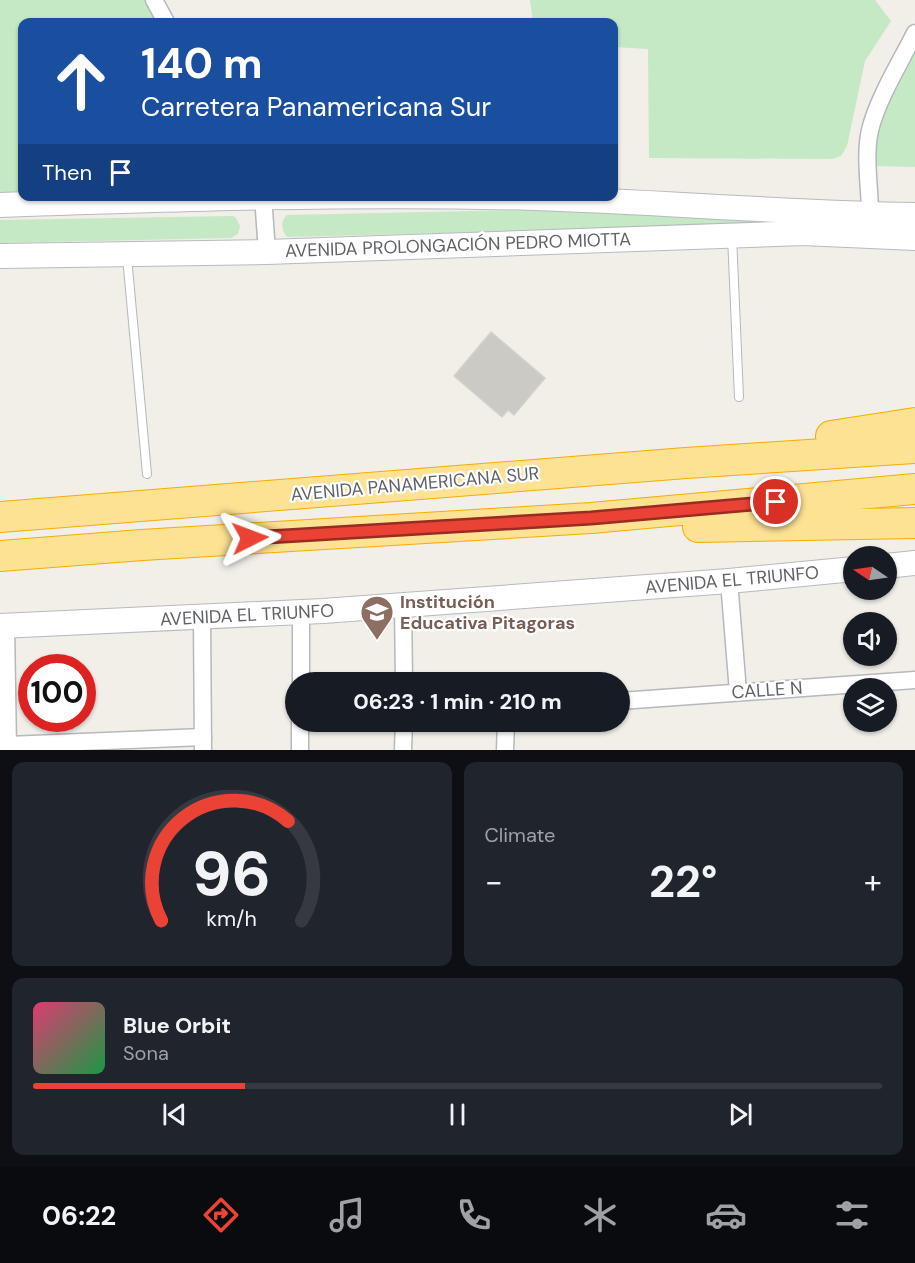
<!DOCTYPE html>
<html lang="en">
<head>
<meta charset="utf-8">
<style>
  body { margin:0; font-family:"DM Sans",sans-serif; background:#20242c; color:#f1f3f6; height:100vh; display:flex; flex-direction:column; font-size:22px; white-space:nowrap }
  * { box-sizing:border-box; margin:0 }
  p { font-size:20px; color:#9ea1a6 }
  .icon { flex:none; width:33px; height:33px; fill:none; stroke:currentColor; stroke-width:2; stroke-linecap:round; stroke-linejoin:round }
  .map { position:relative; height:750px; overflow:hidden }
  .panel { display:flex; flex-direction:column; gap:12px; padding:12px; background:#0d0f14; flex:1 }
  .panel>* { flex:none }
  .banner { position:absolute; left:18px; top:18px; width:600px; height:183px; border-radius:12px; box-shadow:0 2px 4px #0004; background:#1a4fa0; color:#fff; overflow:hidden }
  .needle { width:39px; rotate:283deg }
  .tools { position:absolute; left:843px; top:546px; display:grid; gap:12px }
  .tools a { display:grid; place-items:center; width:54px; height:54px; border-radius:50%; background:#171b24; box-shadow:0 2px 4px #0004; font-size:30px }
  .speed { position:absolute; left:18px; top:654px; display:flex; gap:12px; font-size:30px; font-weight:700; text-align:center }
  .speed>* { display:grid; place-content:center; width:78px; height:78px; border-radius:50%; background:#171b24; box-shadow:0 2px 4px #0004; line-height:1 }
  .speed .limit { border:9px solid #d22; background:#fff; color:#111 }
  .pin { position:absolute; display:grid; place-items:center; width:51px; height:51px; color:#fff; margin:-26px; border:3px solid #fff; border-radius:50%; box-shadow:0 2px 6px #0007 }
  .me { position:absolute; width:66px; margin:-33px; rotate:87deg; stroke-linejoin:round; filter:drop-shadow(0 0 4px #0008) }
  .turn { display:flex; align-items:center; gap:21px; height:126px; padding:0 24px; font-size:27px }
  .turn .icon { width:78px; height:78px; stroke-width:2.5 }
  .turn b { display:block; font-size:42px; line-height:51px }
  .then { display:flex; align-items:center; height:57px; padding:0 24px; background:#0003; gap:12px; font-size:22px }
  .big { font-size:45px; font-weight:700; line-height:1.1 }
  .panel .card { flex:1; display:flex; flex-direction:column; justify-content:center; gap:9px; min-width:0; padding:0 21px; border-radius:12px; background:#20242c }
  .panel .dial { align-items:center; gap:0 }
  .dial svg { height:156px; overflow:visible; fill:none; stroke:#363941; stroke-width:7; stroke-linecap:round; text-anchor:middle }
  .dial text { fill:#f1f3f6; stroke:none }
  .song { display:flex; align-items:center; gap:18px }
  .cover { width:72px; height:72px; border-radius:9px; background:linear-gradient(135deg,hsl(340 70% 55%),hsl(140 70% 35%)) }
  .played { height:6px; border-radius:3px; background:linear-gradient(90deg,#ea4335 25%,#363941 25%) }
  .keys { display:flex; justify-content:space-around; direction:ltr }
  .heat { display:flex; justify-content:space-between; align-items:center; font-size:33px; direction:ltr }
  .panel .tiles { flex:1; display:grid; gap:12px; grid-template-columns:1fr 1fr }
  .card:last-child { grid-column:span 2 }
  .trip { position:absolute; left:285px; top:672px; width:345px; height:60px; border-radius:30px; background:#171b24; box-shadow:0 2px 4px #0004; font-weight:700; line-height:60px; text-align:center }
  .tab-bar { display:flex; height:96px; justify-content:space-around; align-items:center; background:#090b0e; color:#9ea1a6 }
  .tab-bar .icon { width:42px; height:42px }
  .tab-bar .on { color:#ea4335 }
  .tab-bar b { font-size:27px; color:#f1f3f6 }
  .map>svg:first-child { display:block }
  .green { fill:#c5e8c5 }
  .building { fill:#cccac5; stroke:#d6d1c6; stroke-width:1.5 }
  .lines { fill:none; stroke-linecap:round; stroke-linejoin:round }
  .lane-casing { stroke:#b5b8bc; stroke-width:10 }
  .street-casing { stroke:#b5b8bc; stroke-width:19 }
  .secondary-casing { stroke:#b6babf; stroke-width:26 }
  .highway-casing { stroke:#f9ab00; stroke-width:32 }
  .lane { stroke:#fff; stroke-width:8 }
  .street { stroke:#fff; stroke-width:16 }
  .secondary { stroke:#fff; stroke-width:24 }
  .highway { stroke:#fde293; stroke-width:30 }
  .route-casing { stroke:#982c22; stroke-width:15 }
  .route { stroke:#ea4335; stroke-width:10 }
  .labels { text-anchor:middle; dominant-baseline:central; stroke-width:4.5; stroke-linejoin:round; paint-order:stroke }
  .street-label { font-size:18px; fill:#5f6368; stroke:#fff }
  .education-label { font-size:18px; font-weight:bold; fill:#785e54; stroke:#fff; text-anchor:start }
</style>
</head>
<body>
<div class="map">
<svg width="915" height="750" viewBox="0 0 915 750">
  <rect width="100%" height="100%" fill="#f1efe8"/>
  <g class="green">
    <path d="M0,0H150L163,22H22V196L0,198Z"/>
    <path d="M530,0H875L891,21L865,61L847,146L841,156L832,159L649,158L648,49L614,47V22H533Z"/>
    <path d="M915,49V167L875,166L877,134L880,118Z"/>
    <path d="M527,210L849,223L287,237C281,229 280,222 287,215Z"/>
    <path d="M233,216L236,218L240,226L238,234L231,238L0,243V220Z"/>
  </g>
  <path class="building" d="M491,332L545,378L514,415L508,410L502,417L454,376Z"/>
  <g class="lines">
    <g class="lane-casing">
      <g id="lane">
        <path d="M732,236L739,397"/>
        <path d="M127,257L147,474"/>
      </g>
    </g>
    <g class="street-casing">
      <g id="street">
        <path d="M154,0L166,22"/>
        <path d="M263,196L267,252"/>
        <path d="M870,214C870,187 864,157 870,130C878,98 900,63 915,33"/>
        <path d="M729,581L738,692"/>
        <path d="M403,605L404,682"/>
        <path d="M202,618L203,750"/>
        <path d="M6,626L8,750"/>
        <path d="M301,682V612"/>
        <path d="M620,701L915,680"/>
        <path d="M8,745L203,737"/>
        <path d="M300,750V722"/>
        <path d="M403,750L404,722"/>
        <path d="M505,750L506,722"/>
      </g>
    </g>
    <g class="secondary-casing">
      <g id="secondary">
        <path d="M0,205C177,199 356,193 534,198C661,202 788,213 915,215"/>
        <path d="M0,256L267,252L803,233L915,238"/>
        <path d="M886,566L915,563"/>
        <path d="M0,626L323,611L729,581L854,569"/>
      </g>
    </g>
    <g class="highway-casing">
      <g id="highway">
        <path d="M831,436L915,423"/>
        <path d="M0,517L686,463L915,448"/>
        <path d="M698,527L915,523"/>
        <path d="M0,556L142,545L591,518L915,489"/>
      </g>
    </g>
    <use href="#lane" class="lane"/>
    <use href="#street" class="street"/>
    <use href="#secondary" class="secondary"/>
    <use href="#highway" class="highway"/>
  </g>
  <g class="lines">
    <g class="route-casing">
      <path id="route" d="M250,538L591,518L776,502"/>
    </g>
    <use href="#route" class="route"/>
  </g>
  <defs>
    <g id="school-pin" transform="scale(1.725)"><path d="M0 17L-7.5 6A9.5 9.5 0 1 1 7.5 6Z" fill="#8d6e63" stroke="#fff"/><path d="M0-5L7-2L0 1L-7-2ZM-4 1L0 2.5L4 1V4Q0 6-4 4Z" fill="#fff"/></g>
  </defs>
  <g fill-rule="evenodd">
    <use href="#school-pin" x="377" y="612"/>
  </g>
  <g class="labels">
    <g class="street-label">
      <text transform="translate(458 245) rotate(-2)">AVENIDA PROLONGACIÓN PEDRO MIOTTA</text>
      <text transform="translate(415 484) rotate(-5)">AVENIDA PANAMERICANA SUR</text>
      <text transform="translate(732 580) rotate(-5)">AVENIDA EL TRIUNFO</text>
      <text transform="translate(247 615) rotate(-3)">AVENIDA EL TRIUNFO</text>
      <text transform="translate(767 690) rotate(-4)">CALLE N</text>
    </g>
    <g class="education-label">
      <text x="400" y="602">Institución<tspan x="400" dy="21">Educativa Pitagoras</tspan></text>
    </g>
  </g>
</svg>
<div class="tools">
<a><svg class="needle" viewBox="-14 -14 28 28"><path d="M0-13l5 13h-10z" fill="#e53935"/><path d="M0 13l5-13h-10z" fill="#9ea1a6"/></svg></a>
<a><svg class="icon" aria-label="sound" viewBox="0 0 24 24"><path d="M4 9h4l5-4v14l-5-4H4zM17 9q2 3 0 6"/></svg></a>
<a><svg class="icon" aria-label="layers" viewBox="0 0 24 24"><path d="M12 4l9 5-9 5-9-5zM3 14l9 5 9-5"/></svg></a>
</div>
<div class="speed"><div class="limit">100</div></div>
<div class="pin" style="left:776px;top:502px;background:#d93025"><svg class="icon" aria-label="arrive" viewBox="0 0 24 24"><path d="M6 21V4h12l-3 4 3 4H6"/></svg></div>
<svg class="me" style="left:250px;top:538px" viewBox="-20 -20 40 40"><path d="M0-17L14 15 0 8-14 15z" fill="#ea4335" stroke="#fff" stroke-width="4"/></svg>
<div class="trip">06:23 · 1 min · 210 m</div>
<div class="banner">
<div class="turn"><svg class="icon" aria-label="ahead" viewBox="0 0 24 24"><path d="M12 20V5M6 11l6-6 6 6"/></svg><div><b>140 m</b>Carretera Panamericana Sur</div></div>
<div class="then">Then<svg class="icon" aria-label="arrive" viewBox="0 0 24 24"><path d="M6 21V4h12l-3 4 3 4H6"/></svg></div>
</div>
</div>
<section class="panel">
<div class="tiles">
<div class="card dial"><svg viewBox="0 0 100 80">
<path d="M14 69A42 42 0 1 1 86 69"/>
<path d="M14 69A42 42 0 0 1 79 18" stroke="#ea4335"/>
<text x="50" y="56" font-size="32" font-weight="700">96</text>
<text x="50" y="72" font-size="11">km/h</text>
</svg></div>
<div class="card"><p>Climate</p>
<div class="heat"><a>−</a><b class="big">22°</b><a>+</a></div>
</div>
<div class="card">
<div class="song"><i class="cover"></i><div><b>Blue Orbit</b><p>Sona</p></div></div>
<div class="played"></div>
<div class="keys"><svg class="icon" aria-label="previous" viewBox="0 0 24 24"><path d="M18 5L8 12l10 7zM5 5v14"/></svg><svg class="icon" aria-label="pause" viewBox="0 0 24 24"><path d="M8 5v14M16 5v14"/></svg><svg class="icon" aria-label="next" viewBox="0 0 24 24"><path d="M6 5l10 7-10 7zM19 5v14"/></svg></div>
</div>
</div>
</section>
<nav class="tab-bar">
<b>06:22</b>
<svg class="icon on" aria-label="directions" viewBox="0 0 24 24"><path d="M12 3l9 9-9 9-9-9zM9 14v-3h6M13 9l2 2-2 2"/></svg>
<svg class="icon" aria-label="music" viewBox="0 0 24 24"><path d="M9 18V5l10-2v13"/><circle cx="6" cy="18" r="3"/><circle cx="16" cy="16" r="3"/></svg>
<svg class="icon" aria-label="phone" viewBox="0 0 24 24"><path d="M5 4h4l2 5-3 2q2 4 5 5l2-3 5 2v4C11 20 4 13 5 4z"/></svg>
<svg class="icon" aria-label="climate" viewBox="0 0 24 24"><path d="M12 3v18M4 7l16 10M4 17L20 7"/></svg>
<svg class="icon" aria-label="car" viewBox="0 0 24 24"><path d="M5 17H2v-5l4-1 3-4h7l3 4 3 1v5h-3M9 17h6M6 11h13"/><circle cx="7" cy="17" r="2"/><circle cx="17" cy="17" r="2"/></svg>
<svg class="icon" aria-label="filters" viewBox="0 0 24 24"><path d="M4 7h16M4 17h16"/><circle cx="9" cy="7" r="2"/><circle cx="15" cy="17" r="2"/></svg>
</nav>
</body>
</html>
